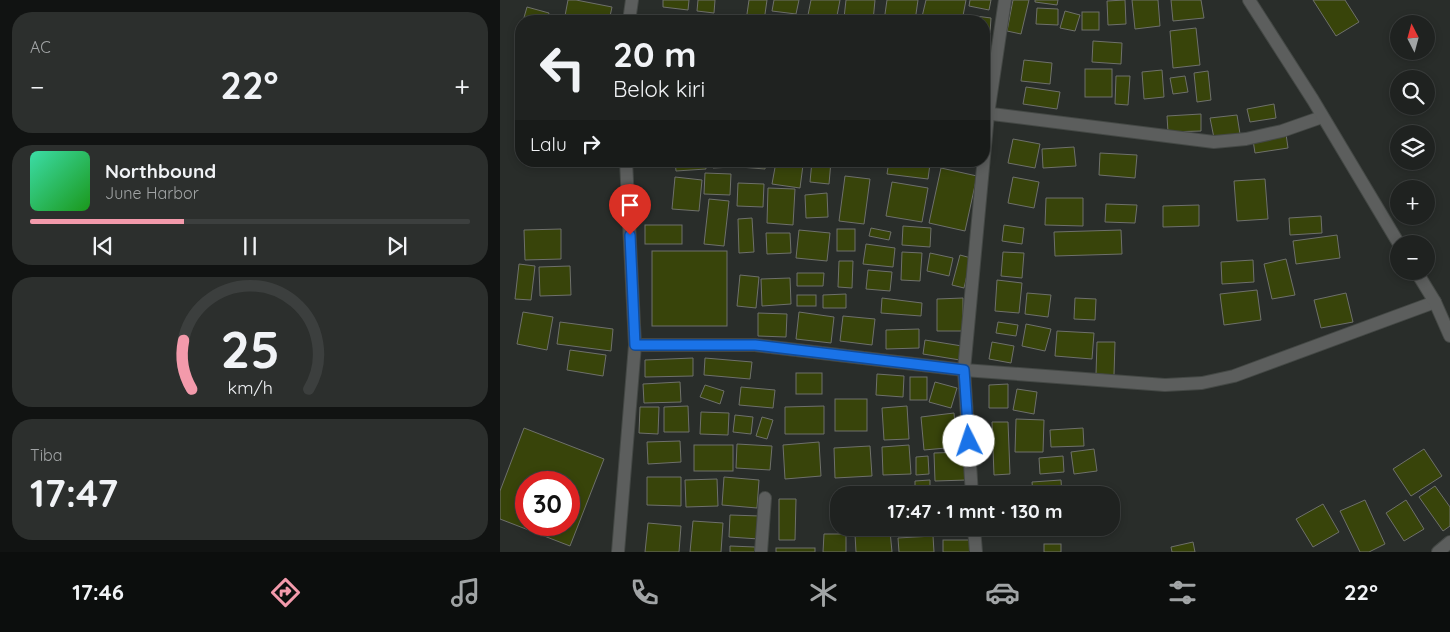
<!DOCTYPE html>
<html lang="id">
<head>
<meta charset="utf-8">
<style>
  body { margin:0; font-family:Quicksand,sans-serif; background:#2c2f2d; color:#f1f3f6; height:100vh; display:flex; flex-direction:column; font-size:19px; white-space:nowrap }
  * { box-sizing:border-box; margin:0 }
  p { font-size:16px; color:#a1a4a5 }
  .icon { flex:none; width:28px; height:28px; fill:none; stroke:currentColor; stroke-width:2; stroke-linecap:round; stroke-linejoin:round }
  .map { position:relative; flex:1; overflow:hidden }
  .details { display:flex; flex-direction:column; gap:12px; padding:12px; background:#111312; width:500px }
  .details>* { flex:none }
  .banner { position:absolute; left:15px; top:15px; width:475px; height:152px; border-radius:20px; box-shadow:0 2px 8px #0003,0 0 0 1px #3c3f3e; background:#1f2220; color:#f1f3f6; overflow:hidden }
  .needle { width:32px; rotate:354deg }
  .buttons { position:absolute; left:890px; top:15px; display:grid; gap:10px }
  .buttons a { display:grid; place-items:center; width:45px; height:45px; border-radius:50%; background:#1f2220; box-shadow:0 2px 8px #0003,0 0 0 1px #3c3f3e; font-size:25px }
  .speed { position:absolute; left:15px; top:471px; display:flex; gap:10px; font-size:25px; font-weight:700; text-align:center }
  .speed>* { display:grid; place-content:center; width:65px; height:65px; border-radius:50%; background:#1f2220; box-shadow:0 2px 8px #0003,0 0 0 1px #3c3f3e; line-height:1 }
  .speed .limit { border:8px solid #d22; background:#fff; color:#111 }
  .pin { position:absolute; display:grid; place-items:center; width:42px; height:42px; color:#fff; margin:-51px -21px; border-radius:50% 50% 50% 0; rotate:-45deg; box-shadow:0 0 5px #0007 }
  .pin .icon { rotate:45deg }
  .me { position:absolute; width:55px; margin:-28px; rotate:356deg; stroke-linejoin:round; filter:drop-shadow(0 0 4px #0008) }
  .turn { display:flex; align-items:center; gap:18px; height:105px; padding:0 15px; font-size:22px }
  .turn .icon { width:65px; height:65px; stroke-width:2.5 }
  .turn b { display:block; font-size:35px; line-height:42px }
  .then { display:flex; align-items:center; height:48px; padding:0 15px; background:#0003; gap:10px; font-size:19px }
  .big { font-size:38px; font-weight:700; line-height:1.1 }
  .details .widget { flex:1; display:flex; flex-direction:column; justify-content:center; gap:8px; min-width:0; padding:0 18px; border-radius:20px; background:#2c2f2d }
  .details .dial { align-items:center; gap:0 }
  .dial svg { height:130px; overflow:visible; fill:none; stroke:#3c3f3e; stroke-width:7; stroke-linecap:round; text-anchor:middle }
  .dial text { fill:#f1f3f6; stroke:none }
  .song { display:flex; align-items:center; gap:15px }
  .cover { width:60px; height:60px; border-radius:8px; background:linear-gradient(135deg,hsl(160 70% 55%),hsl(120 70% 35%)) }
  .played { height:5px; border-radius:2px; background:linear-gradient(90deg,#f39aab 35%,#3c3f3e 35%) }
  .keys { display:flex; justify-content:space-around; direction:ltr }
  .heat { display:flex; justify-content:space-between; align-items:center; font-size:28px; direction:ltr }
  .trip { position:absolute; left:330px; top:486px; width:290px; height:50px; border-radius:20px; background:#1f2220; box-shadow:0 2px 8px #0003,0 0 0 1px #3c3f3e; font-weight:700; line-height:50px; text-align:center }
  .tabs { display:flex; height:80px; justify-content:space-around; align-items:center; background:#0c0e0d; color:#a1a4a5 }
  .tabs .icon { width:35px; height:35px }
  .tabs .current { color:#f39aab }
  .tabs b { font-size:22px; color:#f1f3f6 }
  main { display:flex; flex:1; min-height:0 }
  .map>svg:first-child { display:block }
  .building { fill:#38440a; stroke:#6e706b; fill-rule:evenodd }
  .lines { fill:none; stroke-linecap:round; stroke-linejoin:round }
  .minor-casing { stroke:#444845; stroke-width:14 }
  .tertiary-casing { stroke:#444845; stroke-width:14 }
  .minor { stroke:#5c5e5d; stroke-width:12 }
  .tertiary { stroke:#5c5e5d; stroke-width:12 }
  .route-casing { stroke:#114b97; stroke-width:12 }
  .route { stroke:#1a73e8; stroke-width:9 }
</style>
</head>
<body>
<main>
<section class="details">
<div class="widget"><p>AC</p>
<div class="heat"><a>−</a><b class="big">22°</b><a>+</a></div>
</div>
<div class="widget">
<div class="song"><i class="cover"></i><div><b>Northbound</b><p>June Harbor</p></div></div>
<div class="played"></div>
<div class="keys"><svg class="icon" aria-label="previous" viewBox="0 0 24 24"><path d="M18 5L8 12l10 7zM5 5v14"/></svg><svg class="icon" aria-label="pause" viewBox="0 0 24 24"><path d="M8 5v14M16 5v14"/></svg><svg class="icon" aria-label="next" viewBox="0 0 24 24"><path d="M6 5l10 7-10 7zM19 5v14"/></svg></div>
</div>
<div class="widget dial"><svg viewBox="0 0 100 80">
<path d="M14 69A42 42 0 1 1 86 69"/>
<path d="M14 69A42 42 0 0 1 9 39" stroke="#f39aab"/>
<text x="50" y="56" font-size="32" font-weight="700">25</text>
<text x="50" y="72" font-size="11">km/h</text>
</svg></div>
<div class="widget"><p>Tiba</p><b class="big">17:47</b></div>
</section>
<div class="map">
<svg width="950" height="552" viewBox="0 0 950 552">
  <rect width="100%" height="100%" fill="#292d2a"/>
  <g class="building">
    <path d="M68,0H76L112,7L109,21H64Z"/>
    <path d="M163,0H189L188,10L163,7Z"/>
    <path d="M198,0H215L214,13L197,11Z"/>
    <path d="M249,0H267L264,21H246Z"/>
    <path d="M274,0H299L296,14L272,11Z"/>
    <path d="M311,0H340L336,21L308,15Z"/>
    <path d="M346,0H375L373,21L344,18Z"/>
    <path d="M387,0H418L415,21H384Z"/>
    <path d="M426,0H466L462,21H421Z"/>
    <path d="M470,0H491L489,10L469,6Z"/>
    <path d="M513,0H529L521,34L507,31Z"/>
    <path d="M535,0H558L557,5L535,2Z"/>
    <path d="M625,0L626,24L608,25L607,1Z"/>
    <path d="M632,0H658L660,26L635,29Z"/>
    <path d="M671,0H701L704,18L673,21Z"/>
    <path d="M813,0H845L859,22L836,36Z"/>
    <path d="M27,7L49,13L47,21H23Z"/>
    <path d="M537,8L558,9V25L536,24Z"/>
    <path d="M565,11L580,15L575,31L560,28Z"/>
    <rect x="582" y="12" width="17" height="18"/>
    <path d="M468,15L491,18L490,33H484V21H468Z"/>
    <path d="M193,16L214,18V21H192Z"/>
    <path d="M696,28L700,65L673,68L670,31Z"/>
    <path d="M593,41L622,43L621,64L592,62Z"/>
    <path d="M484,47L492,48L490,67L484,66Z"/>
    <path d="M524,60L552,63L550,84L521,81Z"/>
    <rect x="585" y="69" width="27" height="28"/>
    <path d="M662,70L664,97L644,99L642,72Z"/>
    <path d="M708,71L711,100L697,102L694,73Z"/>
    <path d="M484,72L489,73L486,90H484Z"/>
    <path d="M616,76H630L628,105L615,104Z"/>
    <path d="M685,76L688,92L673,94L670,78Z"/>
    <path d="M526,87L560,92L557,109L523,104Z"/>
    <path d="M774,104L776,118L750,122L747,109Z"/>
    <path d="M701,114V131L668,132L667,116Z"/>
    <path d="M737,115L740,134L714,138L710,118Z"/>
    <path d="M786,134L788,148L755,153L753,140Z"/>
    <path d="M513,139L540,144L535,168L508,163Z"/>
    <path d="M574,147L576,166L543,168L542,149Z"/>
    <path d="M600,153L637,155L635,178L599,175Z"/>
    <path d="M175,161H205L206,169L176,171Z"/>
    <path d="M213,161H233V167L213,168Z"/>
    <path d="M241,161H266L265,169L240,167Z"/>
    <path d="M312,161H331L329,184L310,182Z"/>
    <path d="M389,161H411L430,164L428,179L387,174Z"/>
    <path d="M276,162L303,165L300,188L272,184Z"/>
    <path d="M441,168L477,176L465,231L429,223Z"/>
    <path d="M205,173L231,174L230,195L204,194Z"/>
    <path d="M345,176L370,179L364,224L339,221Z"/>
    <path d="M175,177L202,180L199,211L172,209Z"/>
    <path d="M513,177L539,182L534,208L508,203Z"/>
    <path d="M765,179L768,219L737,221L734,181Z"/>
    <path d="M392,182L428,188L422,222L386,216Z"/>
    <path d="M238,183L264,184L263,207L237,206Z"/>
    <path d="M268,188L295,189L293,225L267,223Z"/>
    <path d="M327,193L328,217L306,218L305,195Z"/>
    <path d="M546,198H583V226L545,225Z"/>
    <path d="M209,199L229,201L224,246L204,244Z"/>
    <path d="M606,204L637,205L635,223L605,222Z"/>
    <path d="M699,205V226L663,227V206Z"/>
    <path d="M821,216L822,233L790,235L789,218Z"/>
    <path d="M252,218L254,252L239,253L238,219Z"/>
    <rect x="145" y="225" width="37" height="19"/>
    <path d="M504,225L524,228L522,244L502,241Z"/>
    <path d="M403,226L431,228L430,247L402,245Z"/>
    <path d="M371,228L391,232L389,240L369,236Z"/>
    <path d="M61,229V259L25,260L24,230Z"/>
    <rect x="337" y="229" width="18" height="22"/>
    <path d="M299,230L330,233L327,261L296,258Z"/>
    <path d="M621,230L622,254L555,256L554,232Z"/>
    <path d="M266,233H290L291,253L267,254Z"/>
    <path d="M837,235L840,258L796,264L793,241Z"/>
    <path d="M366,244L395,248L393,267L363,264Z"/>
    <rect x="152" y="251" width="75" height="75"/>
    <path d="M402,252L422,253L420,281L401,280Z"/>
    <path d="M503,252L524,253L522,278L501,276Z"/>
    <path d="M430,253L453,258L449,276L427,271Z"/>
    <path d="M460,255L471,258L464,288L452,285Z"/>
    <path d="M786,259L795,295L772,299L764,264Z"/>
    <path d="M753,260L754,282L722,284L721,262Z"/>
    <path d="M339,261H353L352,288L338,287Z"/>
    <path d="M19,264L35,266L31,300L15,299Z"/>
    <path d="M70,266L71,295L40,296L39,267Z"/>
    <path d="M368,270L392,272L390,291L366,289Z"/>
    <path d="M297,273H324L323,286H297Z"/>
    <path d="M240,275L259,277L256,308L237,306Z"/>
    <path d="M290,278L291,304L262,306L261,279Z"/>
    <path d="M497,280L522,283L519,313L495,311Z"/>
    <path d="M757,290L761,320L724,325L720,294Z"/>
    <path d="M527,293L551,295L548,317L525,314Z"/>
    <path d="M846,293L853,322L821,328L814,300Z"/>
    <path d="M346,294V308H323V295Z"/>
    <rect x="297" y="295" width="19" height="11"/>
    <path d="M382,298L422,303L421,316L381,313Z"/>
    <path d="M463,298V331H437V299Z"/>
    <path d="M575,298L596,299L595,320L574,319Z"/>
    <path d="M23,312L53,317L47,350L17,344Z"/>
    <path d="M299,312L334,317L331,343L296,339Z"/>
    <path d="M258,313L287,314L286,337L258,336Z"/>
    <path d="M343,316L375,319L372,345L340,341Z"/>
    <path d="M60,322L113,329L111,351L57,344Z"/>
    <path d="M498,322L518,325L516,336L496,333Z"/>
    <path d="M526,324L551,329L545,351L522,346Z"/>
    <path d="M419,329V348L386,349V330Z"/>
    <path d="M557,331L594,333L592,359L555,356Z"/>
    <path d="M425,340L462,346L460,360L423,354Z"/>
    <path d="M492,342L514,346L511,363L489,359Z"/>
    <path d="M597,342H615L614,375L596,374Z"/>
    <path d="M70,350L106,355L103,376L67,370Z"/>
    <path d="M193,358V376L145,377V360Z"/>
    <path d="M205,358L252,362L250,379L204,375Z"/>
    <rect x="296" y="373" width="26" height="21"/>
    <path d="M377,374L404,376L403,397L376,395Z"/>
    <rect x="410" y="377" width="17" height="23"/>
    <path d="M180,382L181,402L144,403L143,384Z"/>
    <path d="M435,382L457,388L451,408L429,402Z"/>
    <path d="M508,384V408H489V385Z"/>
    <path d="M205,385L224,391L220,404L200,397Z"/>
    <path d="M241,387L275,390L273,408L239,405Z"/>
    <path d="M517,389L537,392L534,414L513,410Z"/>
    <rect x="335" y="399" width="32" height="32"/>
    <path d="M188,406L189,432H164V407Z"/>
    <path d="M324,406V434H285V407Z"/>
    <path d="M407,406L409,439L384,440L382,408Z"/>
    <path d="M140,407H159L158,434L139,433Z"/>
    <path d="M201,412L229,413L228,435L200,434Z"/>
    <path d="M454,413L457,447L424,450L421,417Z"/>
    <path d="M235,415L253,417L251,434L233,432Z"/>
    <path d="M262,417L273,420L267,439L256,436Z"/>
    <path d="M516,419L544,420L543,452H515Z"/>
    <path d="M492,422H508L510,474L494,475Z"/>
    <path d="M24,428L104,459L70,546L0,519V491ZM26,482H69V525H26Z"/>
    <path d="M583,428L584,446L551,447L550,430Z"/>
    <path d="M180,441L181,462L148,464L147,442Z"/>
    <path d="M319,442L321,476L285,479L283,445Z"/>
    <path d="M237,444L272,446L270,470L236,468Z"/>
    <rect x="194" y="445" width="39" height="26"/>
    <path d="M409,445L411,474L383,475L382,447Z"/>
    <path d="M370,446L372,476L335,478L334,448Z"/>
    <path d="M594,449L597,471L574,474L571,452Z"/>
    <path d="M924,449L942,476L911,496L893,469Z"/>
    <path d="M467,452V480L435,481L434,453Z"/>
    <path d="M428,456L429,474L416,475V457Z"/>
    <path d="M563,456L564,472L540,474L539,458Z"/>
    <path d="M147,477H181V506L147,505Z"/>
    <path d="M224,477L259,480L257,508L222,505Z"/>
    <path d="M217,479L218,506L186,507L185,480Z"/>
    <path d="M430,480V495H415V481Z"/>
    <path d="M561,480L562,495H533L532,482Z"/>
    <path d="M465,486L466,495H437V489Z"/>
    <path d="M935,486L950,507V526L943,531L919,497Z"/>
    <path d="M279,499H296L295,540H279Z"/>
    <path d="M865,500L885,544L869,552H860L840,511Z"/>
    <path d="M906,500L924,529L904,541L886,513Z"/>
    <path d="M823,504L839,532L813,547L796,519Z"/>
    <path d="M230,515L260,516L259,539L229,537Z"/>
    <path d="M193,521L223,523L221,552H190Z"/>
    <path d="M148,523L181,526L179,552H145Z"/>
    <path d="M390,531L392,552H356L355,534Z"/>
    <path d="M324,534H346V552H323Z"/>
    <path d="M433,536L434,552H399L398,538Z"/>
    <rect x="443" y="540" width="29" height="12"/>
    <path d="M693,542L695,552H672L671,547Z"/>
    <rect x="544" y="544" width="17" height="8"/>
    <path d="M230,546L255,547V552H230Z"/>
    <rect x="276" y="548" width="39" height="4"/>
  </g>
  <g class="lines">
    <g class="minor-casing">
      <g id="minor">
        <path d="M129,21L132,0"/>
        <path d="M484,113L714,142L746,139L782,131L822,117"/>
        <path d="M135,345H255L464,370L665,385L702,383L734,376L935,302"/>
        <path d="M472,495L464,370L488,114L505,0"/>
        <path d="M474,528L476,552"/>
        <path d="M118,552L135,345L126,161"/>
        <path d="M261,552L265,498"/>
        <path d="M938,552L950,542"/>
      </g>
    </g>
    <g class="tertiary-casing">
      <g id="tertiary">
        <path d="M749,0L813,100L899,244"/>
        <path d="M916,271L935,302L950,336"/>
      </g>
    </g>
    <use href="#minor" class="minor"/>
    <use href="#tertiary" class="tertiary"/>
  </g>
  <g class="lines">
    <g class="route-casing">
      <path id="route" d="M130,235L135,345H255L464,370L469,441"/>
    </g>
    <use href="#route" class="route"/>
  </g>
</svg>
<div class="buttons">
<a><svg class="needle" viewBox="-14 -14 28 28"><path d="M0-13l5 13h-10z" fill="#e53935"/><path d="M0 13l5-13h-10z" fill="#a1a4a5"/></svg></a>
<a><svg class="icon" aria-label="search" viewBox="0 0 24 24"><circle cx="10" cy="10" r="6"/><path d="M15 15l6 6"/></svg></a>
<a><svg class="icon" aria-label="layers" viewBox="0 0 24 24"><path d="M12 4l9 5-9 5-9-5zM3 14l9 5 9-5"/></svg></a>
<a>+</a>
<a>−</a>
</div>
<div class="speed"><div class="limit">30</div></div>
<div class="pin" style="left:130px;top:235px;background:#d93025"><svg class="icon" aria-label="arrive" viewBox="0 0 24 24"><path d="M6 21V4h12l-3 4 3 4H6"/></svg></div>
<svg class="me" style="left:469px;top:441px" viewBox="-20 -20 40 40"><circle r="19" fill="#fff"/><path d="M0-13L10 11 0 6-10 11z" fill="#1a73e8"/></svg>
<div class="trip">17:47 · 1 mnt · 130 m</div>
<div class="banner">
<div class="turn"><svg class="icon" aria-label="left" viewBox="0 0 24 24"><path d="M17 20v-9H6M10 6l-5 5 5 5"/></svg><div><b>20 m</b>Belok kiri</div></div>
<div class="then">Lalu<svg class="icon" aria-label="right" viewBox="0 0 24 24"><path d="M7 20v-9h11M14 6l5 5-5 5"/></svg></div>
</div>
</div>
</main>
<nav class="tabs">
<b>17:46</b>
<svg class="icon current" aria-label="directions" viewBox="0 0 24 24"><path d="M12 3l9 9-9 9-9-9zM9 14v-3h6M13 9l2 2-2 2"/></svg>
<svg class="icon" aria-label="music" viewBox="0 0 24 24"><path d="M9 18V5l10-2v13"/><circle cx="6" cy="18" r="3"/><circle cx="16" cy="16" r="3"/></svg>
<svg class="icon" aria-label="phone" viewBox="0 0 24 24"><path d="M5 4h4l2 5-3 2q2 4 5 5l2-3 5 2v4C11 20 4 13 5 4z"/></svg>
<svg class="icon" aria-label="climate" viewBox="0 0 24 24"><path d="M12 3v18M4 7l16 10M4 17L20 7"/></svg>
<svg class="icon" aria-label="car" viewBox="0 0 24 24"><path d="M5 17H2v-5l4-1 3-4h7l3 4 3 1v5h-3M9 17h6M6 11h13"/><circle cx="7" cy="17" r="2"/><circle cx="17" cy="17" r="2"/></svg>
<svg class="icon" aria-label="filters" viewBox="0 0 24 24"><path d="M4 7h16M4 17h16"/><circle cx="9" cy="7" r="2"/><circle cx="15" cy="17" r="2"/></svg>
<b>22°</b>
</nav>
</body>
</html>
